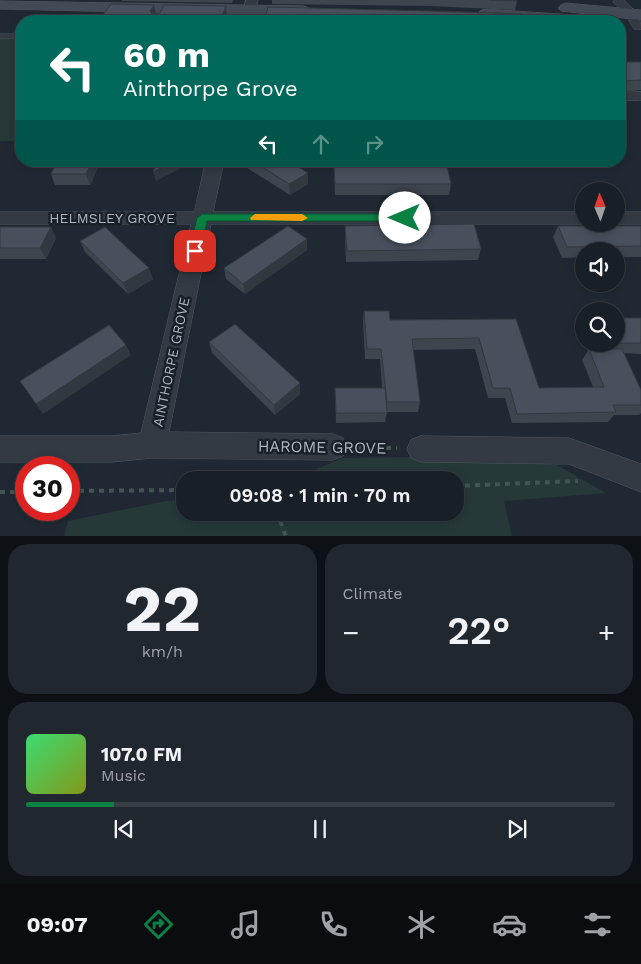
<!DOCTYPE html>
<html lang="en">
<head>
<meta charset="utf-8">
<style>
  body { margin:0; font-family:"Work Sans",sans-serif; background:#21272e; color:#f1f3f6; height:100vh; display:flex; flex-direction:column; font-size:19px; white-space:nowrap }
  * { box-sizing:border-box; margin:0 }
  p { font-size:16px; color:#9fa2a7 }
  .icon { flex:none; width:28px; height:28px; fill:none; stroke:currentColor; stroke-width:2; stroke-linecap:round; stroke-linejoin:round }
  .map { position:relative; height:536px; overflow:hidden }
  .panel { display:flex; flex-direction:column; gap:8px; padding:8px; background:#0d1115; flex:1 }
  .panel>* { flex:none }
  .banner { position:absolute; left:15px; top:15px; width:611px; height:152px; border-radius:20px; box-shadow:0 2px 8px #0003,0 0 0 1px #363d43; background:#00695c; color:#fff; overflow:hidden }
  .needle { width:32px; rotate:358deg }
  .tools { position:absolute; left:575px; top:182px; display:grid; gap:10px }
  .tools a { display:grid; place-items:center; width:50px; height:50px; border-radius:50%; background:#181f26; box-shadow:0 2px 8px #0003,0 0 0 1px #363d43; font-size:25px }
  .speed { position:absolute; left:15px; top:456px; display:flex; gap:10px; font-size:25px; font-weight:700; text-align:center }
  .speed>* { display:grid; place-content:center; width:65px; height:65px; border-radius:50%; background:#181f26; box-shadow:0 2px 8px #0003,0 0 0 1px #363d43; line-height:1 }
  .speed .limit { border:8px solid #d22; background:#fff; color:#111 }
  .pin { position:absolute; display:grid; place-items:center; width:42px; height:42px; color:#fff; margin:-21px; border-radius:10px; box-shadow:0 2px 8px #0006 }
  .me { position:absolute; width:55px; margin:-28px; rotate:270deg; stroke-linejoin:round; filter:drop-shadow(0 0 4px #0008) }
  .turn { display:flex; align-items:center; gap:18px; height:105px; padding:0 25px; font-size:22px }
  .turn .icon { width:65px; height:65px; stroke-width:2.5 }
  .turn b { display:block; font-size:35px; line-height:42px }
  .lanes { display:flex; align-items:center; height:48px; padding:0 25px; background:#0003; justify-content:center; gap:25px; direction:ltr }
  .lanes .off { opacity:.35 }
  .big { font-size:38px; font-weight:600; line-height:1.1 }
  .panel .tile { flex:1; display:flex; flex-direction:column; justify-content:center; gap:8px; min-width:0; padding:0 18px; border-radius:20px; background:#21272e }
  .panel .dial { align-items:center; gap:0 }
  .dial b { font-size:65px; line-height:1 }
  .song { display:flex; align-items:center; gap:15px }
  .cover { width:60px; height:60px; border-radius:8px; background:linear-gradient(135deg,hsl(140 70% 55%),hsl(70 70% 35%)) }
  .played { height:5px; border-radius:2px; background:linear-gradient(90deg,#0b8043 15%,#363d43 15%) }
  .keys { display:flex; justify-content:space-around; direction:ltr }
  .heat { display:flex; justify-content:space-between; align-items:center; font-size:28px; direction:ltr }
  .panel .tiles { flex:1; display:grid; gap:8px; grid-template-columns:1fr 1fr }
  .tile:last-child { grid-column:span 2 }
  .trip { position:absolute; left:176px; top:471px; width:288px; height:50px; border-radius:20px; background:#181f26; box-shadow:0 2px 8px #0003,0 0 0 1px #363d43; font-weight:600; line-height:50px; text-align:center }
  .tabs { display:flex; height:80px; justify-content:space-around; align-items:center; background:#0a0c0f; color:#9fa2a7 }
  .tabs .icon { width:35px; height:35px }
  .tabs .selected { color:#0b8043 }
  .tabs b { font-size:22px; color:#f1f3f6 }
  .map>svg:first-child { display:block }
  .green { fill:#263838 }
  .lines { fill:none; stroke-linecap:round; stroke-linejoin:round }
  .lane-casing { stroke:#515862; stroke-width:1 }
  .street-casing { stroke:#515862; stroke-width:1 }
  .secondary-casing { stroke:#515862; stroke-width:1 }
  .path { stroke:#445355; stroke-width:4; stroke-dasharray:5 5; stroke-linecap:butt }
  .lane { fill:#333a44; fill-rule:evenodd }
  .street { fill:#333a44; fill-rule:evenodd }
  .secondary { fill:#424a56; fill-rule:evenodd }
  .wall { fill:#3d454f }
  .shaded-wall { fill:#323840 }
  .building { fill:#47505c; stroke:#323840 }
  .route { fill:#0b8043; stroke:#07532c }
  .slow { fill:#f59e0b }
  .labels { text-anchor:middle; dominant-baseline:central; stroke-width:5; stroke-linejoin:round; paint-order:stroke }
  .street-label { font-size:14px; fill:#adb5c1; stroke:#192028 }
  .near-street-label { font-size:16px; fill:#adb5c1; stroke:#192028 }
</style>
</head>
<body>
<div class="map">
<svg width="641" height="537" viewBox="0 0 641 537">
  <rect width="100%" height="100%" fill="#202933"/>
  <g class="green">
    <rect x="0" y="38" width="21" height="103"/>
    <path d="M481,456L557,465L606,493L504,501L512,536L64,537L68,521L166,501L185,500V512H455V480H290L343,458Z"/>
  </g>
  <g class="lines">
    <g class="lane-casing">
      <rect id="lane" x="0" y="34" width="21" height="4"/>
    </g>
    <g class="street-casing">
      <g id="street">
        <path d="M246,0H258L253,21H241Z"/>
        <path d="M615,0H624C633,8 641,17 641,29H634L623,11L613,2Z"/>
        <path d="M641,92V100L620,101V93Z"/>
        <path d="M206,161H224L213,212H584V224H587H211L169,432L333,434L343,438L347,447L343,456L333,460L152,458L111,462H0V436H111L141,433L191,224H0V212H194Z"/>
        <path d="M616,212H641V224H613H616Z"/>
        <path d="M421,436L569,438L641,464V492L569,464L421,462L411,458L407,449L411,440Z"/>
      </g>
    </g>
    <g class="secondary-casing">
      <g id="secondary">
        <path d="M0,1L304,6L309,8L312,11L309,14L304,16L0,9Z"/>
        <path d="M566,3L641,10V20L561,11L558,8L561,5Z"/>
        <path d="M485,9L588,16L594,18L596,21H523L480,17L477,14L480,11Z"/>
      </g>
    </g>
    <g class="path">
      <path d="M356,448H397"/>
      <path d="M455,486L578,481"/>
      <path d="M69,491L185,490"/>
      <path d="M0,492H26"/>
      <path d="M277,512L286,537"/>
    </g>
    <use href="#lane" class="lane"/>
    <use href="#street" class="street"/>
    <use href="#secondary" class="secondary"/>
  </g>
  <g class="wall">
    <path d="M122,0H233L232,3L122,1Z"/>
    <path d="M272,0H516L517,1L515,10L429,6L272,4Z"/>
    <path d="M156,13L227,16L225,21H103L102,16Z"/>
    <path d="M265,19L525,21H265Z"/>
    <path d="M620,62H641V90L621,92Z"/>
    <path d="M57,161H101L90,185H55L51,174Z"/>
    <path d="M244,161H289L308,184L290,195L244,166Z"/>
    <path d="M334,166L451,184L449,195H335Z"/>
    <path d="M345,226L481,249L478,260L346,262L345,237Z"/>
    <path d="M558,226H641V257H616V251H584V257L562,258L553,237Z"/>
    <path d="M0,227L56,238L46,259H0Z"/>
    <path d="M307,239V250L245,294L226,279L224,268Z"/>
    <path d="M80,241L153,279L128,294L85,252Z"/>
    <path d="M364,311L390,320L516,319L539,388L593,387L582,360L589,349H600L597,344H616V318H641V354L624,353L641,390V413L639,415H614L608,422L512,423L505,398H488L475,349L413,350L420,402L418,412H387L385,422L336,423L335,388H382L380,359H365L363,322Z"/>
    <path d="M209,342L300,383V394L275,415L212,353Z"/>
  </g>
  <g class="shaded-wall">
    <path d="M154,5L156,14L152,18L150,11Z"/>
    <path d="M226,6L227,16L225,21H221V19Z"/>
    <path d="M92,161H101L90,185L86,174Z"/>
    <path d="M174,161H186L185,166L156,181L153,172Z"/>
    <path d="M308,173V184L290,195L289,184Z"/>
    <path d="M51,227L56,238L46,259L40,248Z"/>
    <path d="M307,239V250L245,294L243,284Z"/>
    <path d="M149,268L153,279L128,294L123,283Z"/>
    <path d="M126,345L131,355L43,414L36,404Z"/>
    <path d="M300,383V394L275,415L274,405Z"/>
  </g>
  <g class="building">
    <path d="M489,0H516L517,1Z"/>
    <path d="M111,4L154,5L150,11L152,14L160,13L164,5L226,6L221,19L102,16Z"/>
    <path d="M268,7L430,11L522,14L525,21H393L265,19Z"/>
    <path d="M620,62H641V80L623,81V88L620,89Z"/>
    <path d="M57,161H92L86,174H51Z"/>
    <path d="M157,161H174L153,172Z"/>
    <path d="M253,161H289L308,173L289,184Z"/>
    <path d="M334,166H447L451,184H335Z"/>
    <path d="M474,224L481,249L347,251L345,226Z"/>
    <path d="M288,226L307,239L243,284L224,268Z"/>
    <path d="M558,226H641V246L567,247Z"/>
    <path d="M0,227H51L40,248H0Z"/>
    <path d="M105,227L149,268L123,283L80,241Z"/>
    <path d="M364,311H389L390,320L516,319L539,388L604,387L589,349H622L641,390V405H613L616,412L517,414L510,388H493L479,338L412,339L420,402H387L381,349H367Z"/>
    <rect x="616" y="318" width="25" height="25"/>
    <path d="M235,324L300,383L274,405L209,342Z"/>
    <path d="M109,325L126,345L36,404L20,381Z"/>
    <path d="M335,388H385L387,413H336Z"/>
  </g>
  <path class="route" d="M202,214H405L411,218L405,221H207L201,251L195,255L189,251L197,218Z"/>
  <path class="slow" d="M255,214H302L308,218L302,221L251,220L250,218Z"/>
  <g class="labels">
    <g class="street-label">
      <text x="112" y="218">HELMSLEY GROVE</text>
      <text transform="translate(171 362) rotate(-78)">AINTHORPE GROVE</text>
    </g>
    <g class="near-street-label">
      <text transform="translate(322 447) rotate(1)">HAROME GROVE</text>
    </g>
  </g>
</svg>
<div class="tools">
<a><svg class="needle" viewBox="-14 -14 28 28"><path d="M0-13l5 13h-10z" fill="#e53935"/><path d="M0 13l5-13h-10z" fill="#9fa2a7"/></svg></a>
<a><svg class="icon" aria-label="sound" viewBox="0 0 24 24"><path d="M4 9h4l5-4v14l-5-4H4zM17 9q2 3 0 6"/></svg></a>
<a><svg class="icon" aria-label="search" viewBox="0 0 24 24"><circle cx="10" cy="10" r="6"/><path d="M15 15l6 6"/></svg></a>
</div>
<div class="speed"><div class="limit">30</div></div>
<div class="pin" style="left:195px;top:251px;background:#d93025"><svg class="icon" aria-label="arrive" viewBox="0 0 24 24"><path d="M6 21V4h12l-3 4 3 4H6"/></svg></div>
<svg class="me" style="left:405px;top:218px" viewBox="-20 -20 40 40"><circle r="19" fill="#fff"/><path d="M0-13L10 11 0 6-10 11z" fill="#0b8043"/></svg>
<div class="trip">09:08 · 1 min · 70 m</div>
<div class="banner">
<div class="turn"><svg class="icon" aria-label="left" viewBox="0 0 24 24"><path d="M17 20v-9H6M10 6l-5 5 5 5"/></svg><div><b>60 m</b>Ainthorpe Grove</div></div>
<div class="lanes"><svg class="icon" aria-label="left" viewBox="0 0 24 24"><path d="M17 20v-9H6M10 6l-5 5 5 5"/></svg><svg class="icon off" aria-label="ahead" viewBox="0 0 24 24"><path d="M12 20V5M6 11l6-6 6 6"/></svg><svg class="icon off" aria-label="right" viewBox="0 0 24 24"><path d="M7 20v-9h11M14 6l5 5-5 5"/></svg></div>
</div>
</div>
<section class="panel">
<div class="tiles">
<div class="tile dial"><b>22</b><p>km/h</p></div>
<div class="tile"><p>Climate</p>
<div class="heat"><a>−</a><b class="big">22°</b><a>+</a></div>
</div>
<div class="tile">
<div class="song"><i class="cover"></i><div><b>107.0 FM</b><p>Music</p></div></div>
<div class="played"></div>
<div class="keys"><svg class="icon" aria-label="previous" viewBox="0 0 24 24"><path d="M18 5L8 12l10 7zM5 5v14"/></svg><svg class="icon" aria-label="pause" viewBox="0 0 24 24"><path d="M8 5v14M16 5v14"/></svg><svg class="icon" aria-label="next" viewBox="0 0 24 24"><path d="M6 5l10 7-10 7zM19 5v14"/></svg></div>
</div>
</div>
</section>
<nav class="tabs">
<b>09:07</b>
<svg class="icon selected" aria-label="directions" viewBox="0 0 24 24"><path d="M12 3l9 9-9 9-9-9zM9 14v-3h6M13 9l2 2-2 2"/></svg>
<svg class="icon" aria-label="music" viewBox="0 0 24 24"><path d="M9 18V5l10-2v13"/><circle cx="6" cy="18" r="3"/><circle cx="16" cy="16" r="3"/></svg>
<svg class="icon" aria-label="phone" viewBox="0 0 24 24"><path d="M5 4h4l2 5-3 2q2 4 5 5l2-3 5 2v4C11 20 4 13 5 4z"/></svg>
<svg class="icon" aria-label="climate" viewBox="0 0 24 24"><path d="M12 3v18M4 7l16 10M4 17L20 7"/></svg>
<svg class="icon" aria-label="car" viewBox="0 0 24 24"><path d="M5 17H2v-5l4-1 3-4h7l3 4 3 1v5h-3M9 17h6M6 11h13"/><circle cx="7" cy="17" r="2"/><circle cx="17" cy="17" r="2"/></svg>
<svg class="icon" aria-label="filters" viewBox="0 0 24 24"><path d="M4 7h16M4 17h16"/><circle cx="9" cy="7" r="2"/><circle cx="15" cy="17" r="2"/></svg>
</nav>
</body>
</html>
